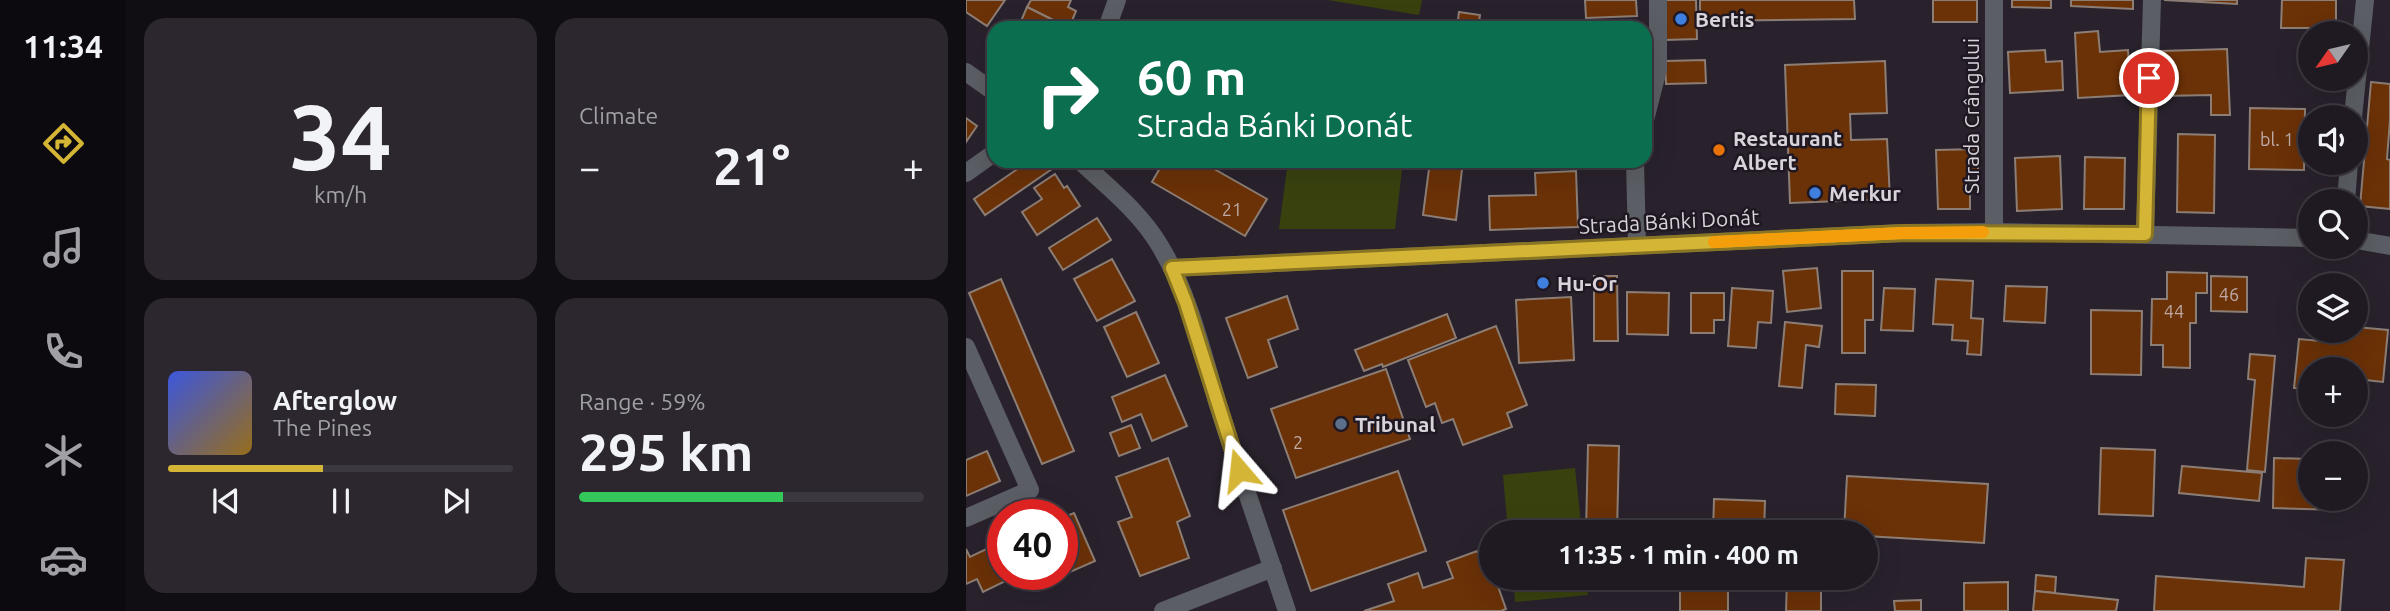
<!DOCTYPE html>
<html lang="en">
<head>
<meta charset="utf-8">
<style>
  body { margin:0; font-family:Ubuntu,sans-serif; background:#2c272f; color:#f1f3f6; height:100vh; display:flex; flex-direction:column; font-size:26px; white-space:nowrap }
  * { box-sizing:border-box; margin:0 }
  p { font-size:23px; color:#a1a1a5 }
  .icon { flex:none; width:38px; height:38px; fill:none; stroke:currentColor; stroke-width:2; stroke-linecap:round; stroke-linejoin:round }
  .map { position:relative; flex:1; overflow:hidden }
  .drawer { display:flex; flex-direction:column; gap:18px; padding:18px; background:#110e13; width:840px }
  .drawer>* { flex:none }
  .banner { position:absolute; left:21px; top:21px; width:665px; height:147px; border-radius:21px; box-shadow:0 7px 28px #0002,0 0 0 2px #3c3840; background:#0b6e4f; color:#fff; overflow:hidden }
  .needle { width:46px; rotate:236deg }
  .controls { position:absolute; left:1332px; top:21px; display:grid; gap:14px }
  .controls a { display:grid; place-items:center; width:70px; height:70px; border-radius:50%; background:#1f1a22; box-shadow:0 7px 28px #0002,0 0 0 2px #3c3840; font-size:35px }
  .speed { position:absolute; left:21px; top:499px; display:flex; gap:14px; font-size:35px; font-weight:700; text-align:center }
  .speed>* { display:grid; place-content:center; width:91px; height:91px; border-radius:50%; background:#1f1a22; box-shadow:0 7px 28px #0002,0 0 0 2px #3c3840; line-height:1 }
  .speed .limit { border:10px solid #d22; background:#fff; color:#111 }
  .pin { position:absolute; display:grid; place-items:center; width:60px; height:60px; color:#fff; margin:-30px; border:4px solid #fff; border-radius:50%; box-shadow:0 2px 7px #0007 }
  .me { position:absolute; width:77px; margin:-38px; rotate:343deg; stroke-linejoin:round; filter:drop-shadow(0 0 5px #0008) }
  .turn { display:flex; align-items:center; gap:24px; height:147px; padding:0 35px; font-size:32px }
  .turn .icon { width:91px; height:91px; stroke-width:2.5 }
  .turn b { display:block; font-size:49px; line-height:60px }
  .big { font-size:52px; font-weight:700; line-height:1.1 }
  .drawer .tile { flex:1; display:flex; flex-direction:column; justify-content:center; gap:10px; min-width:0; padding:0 24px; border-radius:21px; background:#2c272f }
  .drawer .dial { align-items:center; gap:0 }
  .dial b { font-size:91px; line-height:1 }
  .song { display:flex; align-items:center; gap:21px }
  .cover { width:84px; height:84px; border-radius:10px; background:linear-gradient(135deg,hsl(230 70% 55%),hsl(40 70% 35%)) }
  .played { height:7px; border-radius:4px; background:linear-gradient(90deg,#d5b535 45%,#3c3840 45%) }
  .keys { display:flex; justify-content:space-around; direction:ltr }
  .heat { display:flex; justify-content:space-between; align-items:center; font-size:38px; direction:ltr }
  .charge { height:10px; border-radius:5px; background:linear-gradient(90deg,#34c759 59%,#3c3840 0) }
  .drawer .tiles { flex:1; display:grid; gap:18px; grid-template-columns:repeat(2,1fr) }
  .trip { position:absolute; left:513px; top:520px; width:399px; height:70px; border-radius:35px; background:#1f1a22; box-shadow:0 7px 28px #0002,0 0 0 2px #3c3840; font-weight:700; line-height:70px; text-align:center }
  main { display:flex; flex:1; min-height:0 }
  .tab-bar { display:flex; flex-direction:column; width:126px; justify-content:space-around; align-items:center; background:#0c0a0e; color:#a1a1a5 }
  .tab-bar .icon { width:49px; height:49px }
  .tab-bar .on { color:#d5b535 }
  .tab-bar b { font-size:32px; color:#f1f3f6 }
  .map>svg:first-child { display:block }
  .green { fill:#39420f }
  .building { fill:#6b3107; stroke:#8d7e75; stroke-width:2 }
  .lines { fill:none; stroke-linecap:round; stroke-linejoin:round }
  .minor { stroke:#5b5e64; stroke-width:18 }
  .route-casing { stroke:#8a7622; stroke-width:18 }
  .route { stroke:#d5b535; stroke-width:12 }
  .slow { stroke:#f59e0b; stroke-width:12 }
  .shop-dot { fill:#3f7fe0; stroke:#1f1823; stroke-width:2.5 }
  .food-dot { fill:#e8710a; stroke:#1f1823; stroke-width:2.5 }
  .service-dot { fill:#5c6f8a; stroke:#1f1823; stroke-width:2.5 }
  .labels { text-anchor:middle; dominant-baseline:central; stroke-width:5; stroke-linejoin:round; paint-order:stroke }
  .number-label { font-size:18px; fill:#bdaaa6 }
  .poi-label { font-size:21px; font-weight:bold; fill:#d8d3db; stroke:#1f1823; text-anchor:start }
  .street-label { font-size:21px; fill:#d8d3db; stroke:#1f1823 }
</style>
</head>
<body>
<main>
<nav class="tab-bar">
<b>11:34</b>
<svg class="icon on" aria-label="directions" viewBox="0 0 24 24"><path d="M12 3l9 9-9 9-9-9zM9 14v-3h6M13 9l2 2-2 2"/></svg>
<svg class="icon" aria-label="music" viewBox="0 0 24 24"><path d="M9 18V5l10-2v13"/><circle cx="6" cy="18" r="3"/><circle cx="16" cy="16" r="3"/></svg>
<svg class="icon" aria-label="phone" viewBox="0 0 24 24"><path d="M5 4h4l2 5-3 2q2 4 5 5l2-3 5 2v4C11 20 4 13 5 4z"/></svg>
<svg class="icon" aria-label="climate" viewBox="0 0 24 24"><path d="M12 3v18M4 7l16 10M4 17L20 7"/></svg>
<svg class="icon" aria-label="car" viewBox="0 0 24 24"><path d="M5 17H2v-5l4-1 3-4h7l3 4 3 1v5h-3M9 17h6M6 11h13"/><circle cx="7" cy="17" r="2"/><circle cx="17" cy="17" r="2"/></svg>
</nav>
<section class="drawer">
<div class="tiles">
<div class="tile dial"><b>34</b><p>km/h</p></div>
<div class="tile"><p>Climate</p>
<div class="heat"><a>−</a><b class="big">21°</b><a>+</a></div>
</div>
<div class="tile">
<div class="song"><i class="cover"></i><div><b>Afterglow</b><p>The Pines</p></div></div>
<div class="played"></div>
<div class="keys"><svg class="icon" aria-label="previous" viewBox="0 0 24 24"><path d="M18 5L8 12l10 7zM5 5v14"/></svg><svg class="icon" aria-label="pause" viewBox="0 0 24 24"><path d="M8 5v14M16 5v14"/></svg><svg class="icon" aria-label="next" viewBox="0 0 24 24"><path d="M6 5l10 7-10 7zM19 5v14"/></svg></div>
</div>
<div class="tile"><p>Range · 59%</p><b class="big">295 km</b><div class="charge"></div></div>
</div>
</section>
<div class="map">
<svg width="1424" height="611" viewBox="0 0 1424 611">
  <rect width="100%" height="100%" fill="#29222d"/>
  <g class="green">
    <path d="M362,0H456L453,15Z"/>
    <path d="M337,20L411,28H337Z"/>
    <path d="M322,161H437L429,229H313Z"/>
    <path d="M609,468L616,532H542L537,475Z"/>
    <path d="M547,578H620L622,595L549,602Z"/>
  </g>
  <g class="building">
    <path d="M0,0H39L21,26L0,12Z"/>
    <path d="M65,0H105L102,7L110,11L103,28L61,7Z"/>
    <path d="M619,0H670L671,16L620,18Z"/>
    <path d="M699,0H730L731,39L699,40Z"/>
    <path d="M734,0H888L889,19L734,21Z"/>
    <rect x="967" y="0" width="44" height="22"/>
    <path d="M1046,0H1085V8L1046,7Z"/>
    <path d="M1105,0H1167V9L1105,6Z"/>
    <path d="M1198,0H1271V4Z"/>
    <path d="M1316,0H1370V28H1315Z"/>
    <path d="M61,7L103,28H52Z"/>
    <path d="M493,12L514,15L512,28H491Z"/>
    <path d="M162,22L187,28H160Z"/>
    <path d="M642,23L674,24V28H642Z"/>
    <path d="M1132,31L1134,52L1162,50L1165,95L1112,98L1109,33Z"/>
    <path d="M1261,49L1264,115H1245V95L1197,96L1195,51Z"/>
    <path d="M1079,50L1080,62L1096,61L1097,90L1044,93L1042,52Z"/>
    <path d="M739,60L740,83L700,84L699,61Z"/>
    <path d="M919,61L921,113L884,114L885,140L921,139L924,199L824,203L819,65Z"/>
    <path d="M1405,82L1424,84V120L1421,159L1424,160V209L1394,206Z"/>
    <path d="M1284,108L1339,109L1338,170L1283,169Z"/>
    <path d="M0,118L11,126L0,142Z"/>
    <path d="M1212,134L1249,135L1248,213L1211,212Z"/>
    <path d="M1012,149V172H1004V209H972L970,150Z"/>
    <path d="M1094,156L1096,209L1051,211L1049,158Z"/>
    <path d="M1119,157L1159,158L1158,209H1118Z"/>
    <path d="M63,161H81L86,169L19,215L8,199Z"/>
    <path d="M198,161H234L301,199L279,236L186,182Z"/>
    <path d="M464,161H497L490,220L457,215Z"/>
    <path d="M610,171L612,227L524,230L523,196L570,195L569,173Z"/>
    <path d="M89,174L98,188L101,186L114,206L71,235L56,212L76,199L68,188Z"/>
    <path d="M131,218L145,240L97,270L83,248Z"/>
    <path d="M146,259L169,301L131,321L108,279Z"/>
    <path d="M851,268L855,308L821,312L817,271Z"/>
    <path d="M876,271H907V320H899V353H876Z"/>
    <path d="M1201,272L1241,273V293H1230V323H1224V368L1197,367V345H1185L1186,299H1201Z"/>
    <path d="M628,276H651L652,341H628Z"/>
    <path d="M1245,276L1281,277V312L1245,311Z"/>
    <path d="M35,279L108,451L76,464L3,293Z"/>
    <path d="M970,279L1007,281L1005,318L1017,319L1015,355L1001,354L1002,341L986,340L987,325L967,324Z"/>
    <path d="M1040,286L1081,287L1079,323L1038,321Z"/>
    <path d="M766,288L807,291L805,323L792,322L790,348L762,346Z"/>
    <path d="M918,288L949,289L947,331L915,330Z"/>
    <path d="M661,292L703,293L702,335L661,334Z"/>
    <path d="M725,293H758V320H748V333H725Z"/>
    <path d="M321,296L332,329L302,340L311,367L282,378L260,318Z"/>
    <path d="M605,297L608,360L553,363L550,300Z"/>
    <path d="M1125,310L1176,311L1175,375L1125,374Z"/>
    <path d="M170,312L193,363L161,377L138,327Z"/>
    <path d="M481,314L490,338L417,367L416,364L398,371L389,350Z"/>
    <path d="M819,322L856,326L853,347L840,345L836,388L813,386Z"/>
    <path d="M530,326L561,405L541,413L546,427L497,445L487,419L476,423L469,403L460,407L442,360Z"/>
    <path d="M1390,327L1422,330L1417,382L1391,379L1390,369H1344V390L1328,388L1333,339L1366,342L1367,331H1390Z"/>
    <path d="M1284,354L1309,356L1299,472L1281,470L1289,380L1282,379Z"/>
    <path d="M420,369L444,439L330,478L305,409Z"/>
    <path d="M199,375L221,426L186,441L175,414L156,422L146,397Z"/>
    <path d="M870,384L910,385L909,416L869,414Z"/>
    <path d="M165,425L174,448L153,456L144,433Z"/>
    <path d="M622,445L653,446L651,532H620Z"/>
    <path d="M1135,448L1189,450L1187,516L1133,514Z"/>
    <path d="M21,451L34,481L0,496V460Z"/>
    <path d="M202,458L224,516L211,522L223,558L174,576L152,522L166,517L150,477Z"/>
    <path d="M1308,458L1344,459V499H1373V510L1307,508Z"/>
    <path d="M1216,466L1296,473L1293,501L1213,493Z"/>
    <path d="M432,471L460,551L345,591L317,510Z"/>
    <path d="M881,476L1022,484L1018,543L900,536V532H878Z"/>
    <path d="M748,499L799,501L798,532H747Z"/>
    <path d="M108,513L129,561L79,583L76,574H96V518Z"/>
    <path d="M37,541V574H54L17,592L11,579L0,584V549L4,557Z"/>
    <path d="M511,551L517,567L524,564L525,578H529L540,609L535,611H398L428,601L422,584L452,573L457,588L487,578L481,562Z"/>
    <path d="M1340,558L1378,560L1374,611H1188L1190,576L1338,587Z"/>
    <path d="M1070,575L1090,577L1089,593L1069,591Z"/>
    <path d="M821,578H855V611H820Z"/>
    <path d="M1042,582V611H998V583Z"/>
    <path d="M714,587L762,588V611H714Z"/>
    <path d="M1069,591L1152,600L1150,611H1067Z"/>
    <path d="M955,600V611H929L928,601Z"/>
  </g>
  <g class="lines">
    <g class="minor">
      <path d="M141,28L151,0"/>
      <path d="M0,72L28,92"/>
      <path d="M1387,117L1399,0"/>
      <path d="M679,120L692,69V0"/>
      <path d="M114,161C142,187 174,212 194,246C223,294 236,351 252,405C274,474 298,542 321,611"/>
      <path d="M669,161L671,245"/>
      <path d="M0,173L28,153"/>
      <path d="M1380,201L1383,163"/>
      <path d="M1028,232V0"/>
      <path d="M1179,234L1186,0"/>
      <path d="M1390,240L1424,246"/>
      <path d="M206,268L937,233L1028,232L1344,238"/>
      <path d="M0,347L64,490L0,518"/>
      <path d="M197,611L307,568"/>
    </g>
  </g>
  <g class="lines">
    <g class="route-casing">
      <path id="route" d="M273,470L220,303L206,268L937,233L1179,234L1183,78"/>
    </g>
    <use href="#route" class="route"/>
    <path class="slow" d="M748,242L937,233L1017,232"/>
  </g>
  <g class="shop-dot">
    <circle cx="715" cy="19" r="7"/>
    <circle cx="849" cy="193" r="7"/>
    <circle cx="577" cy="283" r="7"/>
  </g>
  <circle class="food-dot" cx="753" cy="150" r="7"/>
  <circle class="service-dot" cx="375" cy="424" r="7"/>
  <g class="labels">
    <g class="number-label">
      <text x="1311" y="139">bl. 1</text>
      <text x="266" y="209">21</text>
      <text x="1263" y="294">46</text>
      <text x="1208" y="311">44</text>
      <text x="332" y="442">2</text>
    </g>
    <g class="poi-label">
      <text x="729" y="19">Bertis</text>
      <text x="767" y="138">Restaurant<tspan x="767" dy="24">Albert</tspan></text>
      <text x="863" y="193">Merkur</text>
      <text x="591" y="283">Hu-Or</text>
      <text x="389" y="424">Tribunal</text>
    </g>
    <g class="street-label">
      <text transform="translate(1005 116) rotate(-90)">Strada Crângului</text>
      <text transform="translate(703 221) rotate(-3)">Strada Bánki Donát</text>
    </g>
  </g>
</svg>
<div class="controls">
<a><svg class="needle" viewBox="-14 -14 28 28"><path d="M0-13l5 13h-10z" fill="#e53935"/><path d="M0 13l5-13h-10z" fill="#a1a1a5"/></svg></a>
<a><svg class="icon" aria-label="sound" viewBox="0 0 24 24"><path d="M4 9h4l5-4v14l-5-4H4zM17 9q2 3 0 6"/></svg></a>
<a><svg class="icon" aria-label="search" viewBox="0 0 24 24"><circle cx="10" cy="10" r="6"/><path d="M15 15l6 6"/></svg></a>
<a><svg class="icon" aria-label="layers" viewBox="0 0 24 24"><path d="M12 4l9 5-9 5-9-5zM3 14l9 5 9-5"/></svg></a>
<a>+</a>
<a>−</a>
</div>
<div class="speed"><div class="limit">40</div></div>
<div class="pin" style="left:1183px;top:78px;background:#d93025"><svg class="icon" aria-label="arrive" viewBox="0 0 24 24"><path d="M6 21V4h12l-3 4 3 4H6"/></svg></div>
<svg class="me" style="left:273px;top:470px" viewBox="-20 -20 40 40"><path d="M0-17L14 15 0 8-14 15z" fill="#d5b535" stroke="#fff" stroke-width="4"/></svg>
<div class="trip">11:35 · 1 min · 400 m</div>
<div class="banner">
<div class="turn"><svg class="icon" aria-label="right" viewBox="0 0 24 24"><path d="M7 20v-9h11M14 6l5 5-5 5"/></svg><div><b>60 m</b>Strada Bánki Donát</div></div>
</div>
</div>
</main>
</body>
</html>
